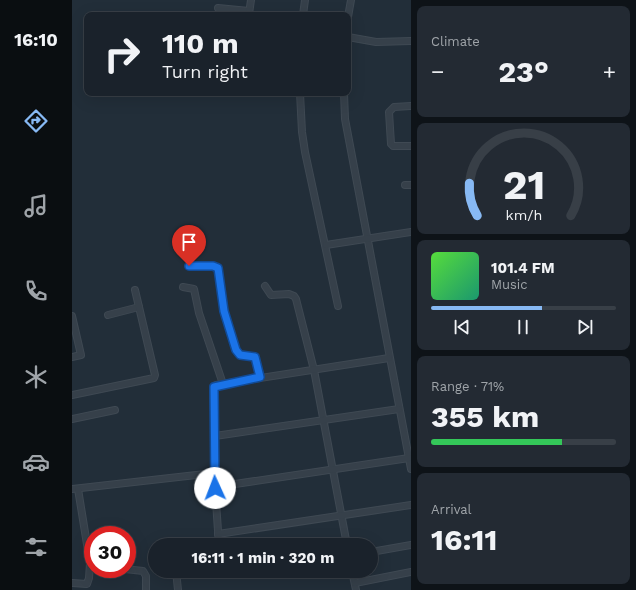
<!DOCTYPE html>
<html lang="en">
<head>
<meta charset="utf-8">
<style>
  body { margin:0; font-family:"Work Sans",sans-serif; background:#232a33; color:#f1f3f6; height:100vh; display:flex; flex-direction:column; font-size:15px; white-space:nowrap }
  * { box-sizing:border-box; margin:0 }
  p { font-size:13px; color:#9fa4a9 }
  .icon { flex:none; width:22px; height:22px; fill:none; stroke:currentColor; stroke-width:2; stroke-linecap:round; stroke-linejoin:round }
  .map { position:relative; flex:1; overflow:hidden }
  .panel { display:flex; flex-direction:column; gap:6px; padding:6px; background:#0e1318; width:225px }
  .panel>* { flex:none }
  .banner { position:absolute; left:12px; top:12px; width:267px; height:84px; border-radius:8px; box-shadow:0 4px 16px #0002,0 0 0 1px #383f47; background:#1a222b; color:#f1f3f6; overflow:hidden }
  .speed { position:absolute; left:12px; top:526px; display:flex; gap:8px; font-size:20px; font-weight:700; text-align:center }
  .speed>* { display:grid; place-content:center; width:52px; height:52px; border-radius:50%; background:#1a222b; box-shadow:0 4px 16px #0002,0 0 0 1px #383f47; line-height:1 }
  .speed .limit { border:6px solid #d22; background:#fff; color:#111 }
  .pin { position:absolute; display:grid; place-items:center; width:34px; height:34px; color:#fff; margin:-41px -17px; border-radius:50% 50% 50% 0; rotate:-45deg; box-shadow:0 0 4px #0007 }
  .pin .icon { rotate:45deg }
  .me { position:absolute; width:44px; margin:-22px; rotate:358deg; stroke-linejoin:round; filter:drop-shadow(0 0 3px #0008) }
  .turn { display:flex; align-items:center; gap:14px; height:84px; padding:0 12px; font-size:18px }
  .turn .icon { width:52px; height:52px; stroke-width:2.5 }
  .turn b { display:block; font-size:28px; line-height:34px }
  .big { font-size:30px; font-weight:700; line-height:1.1 }
  .panel .widget { flex:1; display:flex; flex-direction:column; justify-content:center; gap:6px; min-width:0; padding:0 14px; border-radius:8px; background:#232a33 }
  .panel .dial { align-items:center; gap:0 }
  .dial svg { height:104px; overflow:visible; fill:none; stroke:#383f47; stroke-width:7; stroke-linecap:round; text-anchor:middle }
  .dial text { fill:#f1f3f6; stroke:none }
  .song { display:flex; align-items:center; gap:12px }
  .cover { width:48px; height:48px; border-radius:6px; background:linear-gradient(135deg,hsl(110 70% 55%),hsl(160 70% 35%)) }
  .played { height:4px; border-radius:2px; background:linear-gradient(90deg,#87b9f4 60%,#383f47 60%) }
  .keys { display:flex; justify-content:space-around; direction:ltr }
  .heat { display:flex; justify-content:space-between; align-items:center; font-size:22px; direction:ltr }
  .charge { height:6px; border-radius:3px; background:linear-gradient(90deg,#34c759 71%,#383f47 0) }
  .trip { position:absolute; left:76px; top:538px; width:230px; height:40px; border-radius:20px; background:#1a222b; box-shadow:0 4px 16px #0002,0 0 0 1px #383f47; font-weight:700; line-height:40px; text-align:center }
  main { display:flex; flex:1; min-height:0 }
  .dock { display:flex; flex-direction:column; width:72px; justify-content:space-around; align-items:center; background:#0a0e11; color:#9fa4a9 }
  .dock .icon { width:28px; height:28px }
  .dock .current { color:#87b9f4 }
  .dock b { font-size:18px; color:#f1f3f6 }
  .map>svg:first-child { display:block }
  .lines { fill:none; stroke-linecap:round; stroke-linejoin:round }
  .minor-casing { stroke:#3f4953; stroke-width:8 }
  .minor { stroke:#36404a; stroke-width:6 }
  .route-casing { stroke:#114b97; stroke-width:10 }
  .route { stroke:#1a73e8; stroke-width:7 }
</style>
</head>
<body>
<main>
<nav class="dock">
<b>16:10</b>
<svg class="icon current" aria-label="directions" viewBox="0 0 24 24"><path d="M12 3l9 9-9 9-9-9zM9 14v-3h6M13 9l2 2-2 2"/></svg>
<svg class="icon" aria-label="music" viewBox="0 0 24 24"><path d="M9 18V5l10-2v13"/><circle cx="6" cy="18" r="3"/><circle cx="16" cy="16" r="3"/></svg>
<svg class="icon" aria-label="phone" viewBox="0 0 24 24"><path d="M5 4h4l2 5-3 2q2 4 5 5l2-3 5 2v4C11 20 4 13 5 4z"/></svg>
<svg class="icon" aria-label="climate" viewBox="0 0 24 24"><path d="M12 3v18M4 7l16 10M4 17L20 7"/></svg>
<svg class="icon" aria-label="car" viewBox="0 0 24 24"><path d="M5 17H2v-5l4-1 3-4h7l3 4 3 1v5h-3M9 17h6M6 11h13"/><circle cx="7" cy="17" r="2"/><circle cx="17" cy="17" r="2"/></svg>
<svg class="icon" aria-label="filters" viewBox="0 0 24 24"><path d="M4 7h16M4 17h16"/><circle cx="9" cy="7" r="2"/><circle cx="15" cy="17" r="2"/></svg>
</nav>
<div class="map">
<svg width="339" height="590" viewBox="0 0 339 590">
  <rect width="100%" height="100%" fill="#222e39"/>
  <g class="lines">
    <g class="minor-casing">
      <g id="minor">
        <path d="M146,8L177,11"/>
        <path d="M177,14L179,0"/>
        <path d="M231,15L233,0"/>
        <path d="M276,17L279,0"/>
        <path d="M276,37L304,42L339,41"/>
        <path d="M228,93L230,132L233,152L266,306"/>
        <path d="M272,93L273,119L339,469"/>
        <path d="M339,106L322,107L317,112L319,144L321,146H339"/>
        <path d="M333,185H339"/>
        <path d="M254,245L339,232"/>
        <path d="M117,266H141L146,268L152,311L164,350L168,355L183,357L188,377"/>
        <path d="M193,286L199,295L217,294L222,296L224,299L242,370L275,545"/>
        <path d="M111,287L122,289L127,313L151,384"/>
        <path d="M36,315L67,307"/>
        <path d="M0,316L9,355L0,357"/>
        <path d="M0,395L82,378L83,375L63,290"/>
        <path d="M0,419L43,410"/>
        <path d="M143,436L327,409"/>
        <path d="M142,473L143,436L141,390L144,385L317,358"/>
        <path d="M143,487L337,458"/>
        <path d="M0,489L142,473L147,545"/>
        <path d="M146,534L339,505"/>
        <path d="M299,552L339,545"/>
        <path d="M53,569L71,571L74,576V590"/>
        <path d="M104,571L106,590"/>
        <path d="M148,571V575L176,571"/>
        <path d="M280,571L284,590"/>
        <path d="M0,583L15,584L17,578L18,563L6,489"/>
        <path d="M283,583L339,572"/>
      </g>
    </g>
    <use href="#minor" class="minor"/>
  </g>
  <g class="lines">
    <g class="route-casing">
      <path id="route" d="M117,266H141L146,268L152,311L164,350L168,355L183,357L188,377L142,387L143,488"/>
    </g>
    <use href="#route" class="route"/>
  </g>
</svg>
<div class="speed"><div class="limit">30</div></div>
<div class="pin" style="left:117px;top:266px;background:#d93025"><svg class="icon" aria-label="arrive" viewBox="0 0 24 24"><path d="M6 21V4h12l-3 4 3 4H6"/></svg></div>
<svg class="me" style="left:143px;top:488px" viewBox="-20 -20 40 40"><circle r="19" fill="#fff"/><path d="M0-13L10 11 0 6-10 11z" fill="#1a73e8"/></svg>
<div class="trip">16:11 · 1 min · 320 m</div>
<div class="banner">
<div class="turn"><svg class="icon" aria-label="right" viewBox="0 0 24 24"><path d="M7 20v-9h11M14 6l5 5-5 5"/></svg><div><b>110 m</b>Turn right</div></div>
</div>
</div>
<section class="panel">
<div class="widget"><p>Climate</p>
<div class="heat"><a>−</a><b class="big">23°</b><a>+</a></div>
</div>
<div class="widget dial"><svg viewBox="0 0 100 80">
<path d="M14 69A42 42 0 1 1 86 69"/>
<path d="M14 69A42 42 0 0 1 8 44" stroke="#87b9f4"/>
<text x="50" y="56" font-size="32" font-weight="700">21</text>
<text x="50" y="72" font-size="11">km/h</text>
</svg></div>
<div class="widget">
<div class="song"><i class="cover"></i><div><b>101.4 FM</b><p>Music</p></div></div>
<div class="played"></div>
<div class="keys"><svg class="icon" aria-label="previous" viewBox="0 0 24 24"><path d="M18 5L8 12l10 7zM5 5v14"/></svg><svg class="icon" aria-label="pause" viewBox="0 0 24 24"><path d="M8 5v14M16 5v14"/></svg><svg class="icon" aria-label="next" viewBox="0 0 24 24"><path d="M6 5l10 7-10 7zM19 5v14"/></svg></div>
</div>
<div class="widget"><p>Range · 71%</p><b class="big">355 km</b><div class="charge"></div></div>
<div class="widget"><p>Arrival</p><b class="big">16:11</b></div>
</section>
</main>
</body>
</html>
